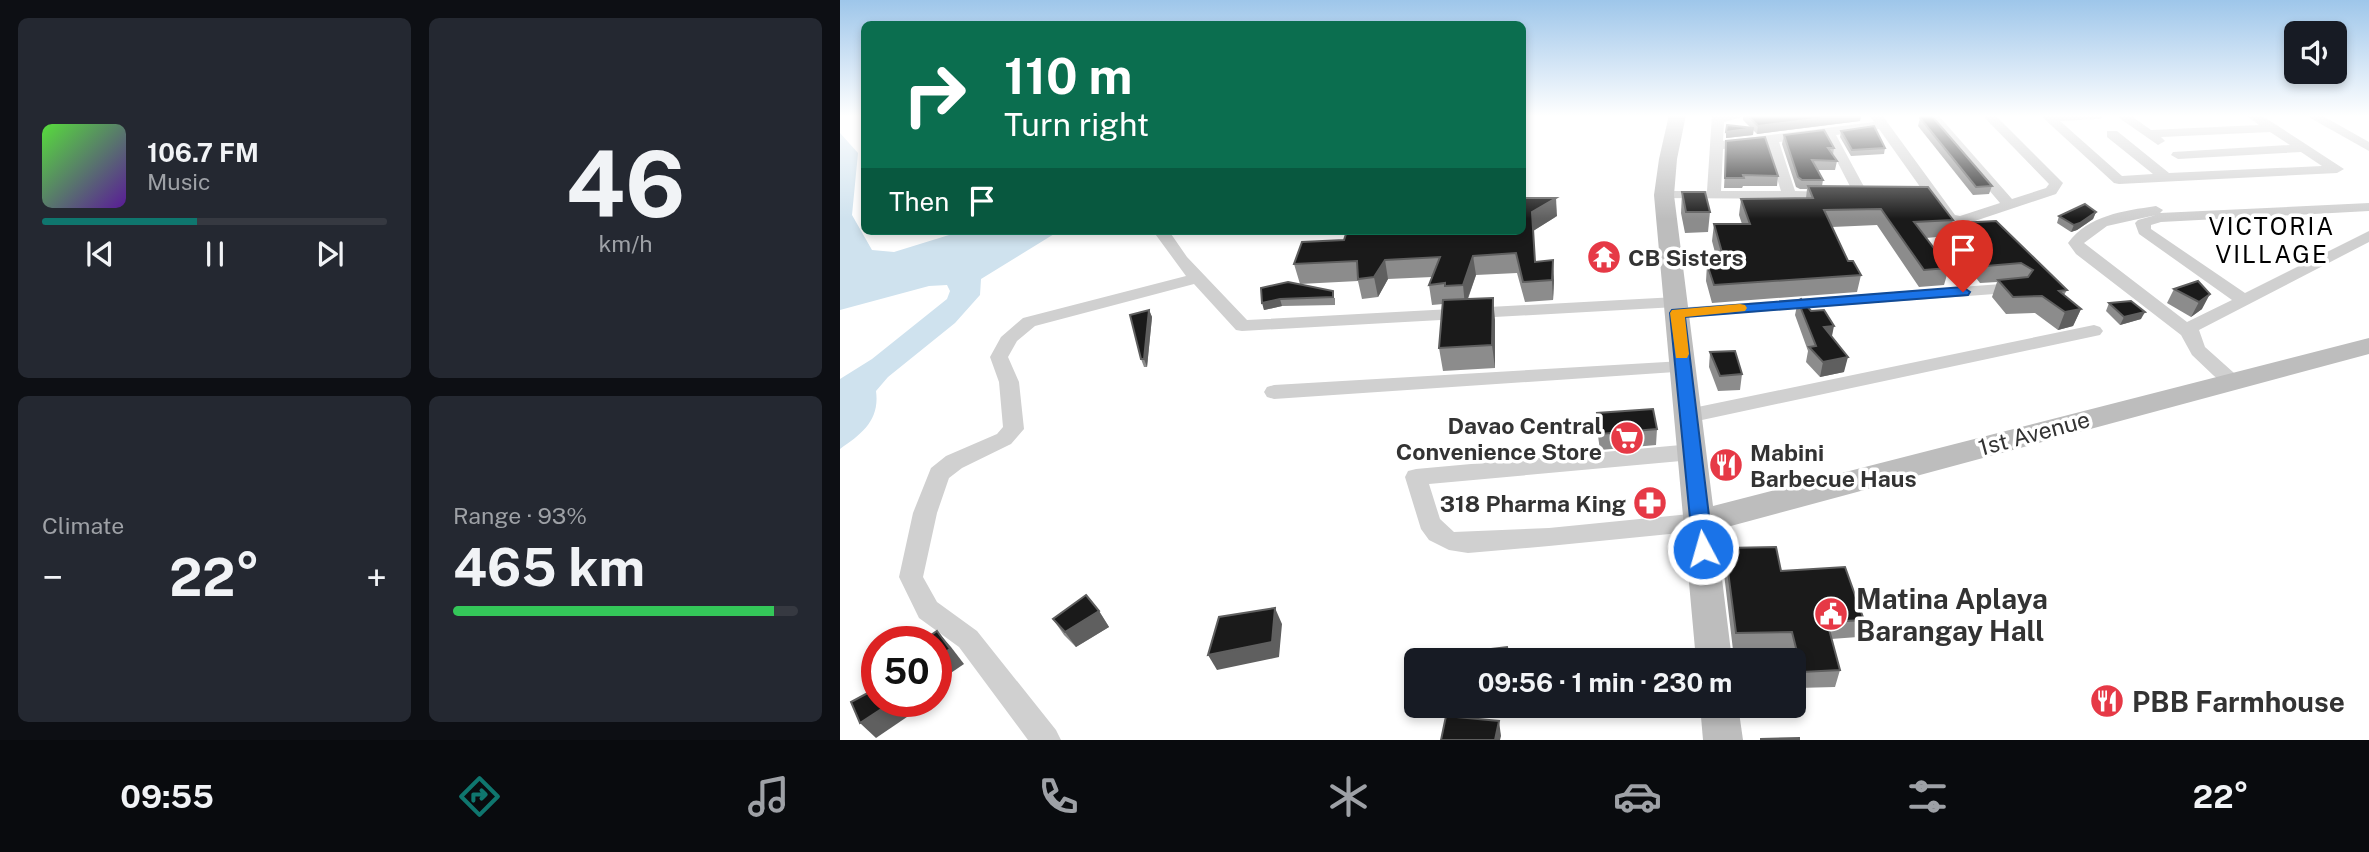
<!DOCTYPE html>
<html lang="en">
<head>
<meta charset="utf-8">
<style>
  body { margin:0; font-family:"Public Sans",sans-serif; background:#242831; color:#f1f3f6; height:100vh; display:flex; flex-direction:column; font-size:26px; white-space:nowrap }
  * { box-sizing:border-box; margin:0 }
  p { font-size:23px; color:#9ea1a6 }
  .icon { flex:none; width:38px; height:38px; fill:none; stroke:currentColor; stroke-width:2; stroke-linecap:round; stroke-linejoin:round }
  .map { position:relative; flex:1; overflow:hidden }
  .drawer { display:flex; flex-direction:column; gap:18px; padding:18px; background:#0d0f14; width:840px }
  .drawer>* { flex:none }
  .banner { position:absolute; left:21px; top:21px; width:665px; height:214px; border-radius:10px; box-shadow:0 4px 10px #0003; background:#0b6e4f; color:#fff; overflow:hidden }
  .tools { position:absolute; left:1444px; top:21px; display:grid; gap:14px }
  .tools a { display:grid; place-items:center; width:63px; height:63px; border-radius:10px; background:#171b24; box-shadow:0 4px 10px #0003; font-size:35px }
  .speed { position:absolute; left:21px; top:626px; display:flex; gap:14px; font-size:35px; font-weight:700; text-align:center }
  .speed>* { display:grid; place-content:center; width:91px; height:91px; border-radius:50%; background:#171b24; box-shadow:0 4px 10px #0003; line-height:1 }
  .speed .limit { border:10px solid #d22; background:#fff; color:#111 }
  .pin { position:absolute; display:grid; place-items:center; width:60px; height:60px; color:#fff; margin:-72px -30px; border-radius:50% 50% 50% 0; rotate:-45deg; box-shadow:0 0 7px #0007 }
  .pin .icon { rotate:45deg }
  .me { position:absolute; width:77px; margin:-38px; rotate:354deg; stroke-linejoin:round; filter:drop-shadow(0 0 5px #0008) }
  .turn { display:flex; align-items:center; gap:24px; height:147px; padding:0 28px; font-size:32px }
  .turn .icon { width:91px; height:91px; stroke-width:2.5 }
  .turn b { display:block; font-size:49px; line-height:60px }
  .then { display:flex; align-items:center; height:66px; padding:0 28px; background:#0003; gap:14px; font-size:26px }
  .big { font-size:52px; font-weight:700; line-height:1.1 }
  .drawer .card { flex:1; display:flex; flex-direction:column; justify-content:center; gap:10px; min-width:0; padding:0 24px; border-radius:10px; background:#242831 }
  .drawer .dial { align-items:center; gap:0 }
  .dial b { font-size:91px; line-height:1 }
  .song { display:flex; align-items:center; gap:21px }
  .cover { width:84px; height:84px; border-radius:10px; background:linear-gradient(135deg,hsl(110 70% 55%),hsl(270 70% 35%)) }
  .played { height:7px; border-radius:4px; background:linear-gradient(90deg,#0f766e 45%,#363941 45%) }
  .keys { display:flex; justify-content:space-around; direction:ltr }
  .heat { display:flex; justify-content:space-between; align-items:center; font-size:38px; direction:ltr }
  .charge { height:10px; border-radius:5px; background:linear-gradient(90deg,#34c759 93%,#363941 0) }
  .drawer .tiles { flex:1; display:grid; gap:18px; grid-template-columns:repeat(2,1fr) }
  .trip { position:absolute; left:564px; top:648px; width:402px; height:70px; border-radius:10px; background:#171b24; box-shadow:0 4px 10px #0003; font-weight:700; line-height:70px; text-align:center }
  .dock { display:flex; height:112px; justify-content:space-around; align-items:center; background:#090b0e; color:#9ea1a6 }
  .dock .icon { width:49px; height:49px }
  .dock .selected { color:#0f766e }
  .dock b { font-size:32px; color:#f1f3f6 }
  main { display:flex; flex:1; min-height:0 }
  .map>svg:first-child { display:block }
  .water { fill:#cfe2ee }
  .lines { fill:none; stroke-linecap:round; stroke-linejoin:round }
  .street { fill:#d0d0d0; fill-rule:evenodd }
  .secondary { fill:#bdbdbd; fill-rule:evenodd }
  .wall { fill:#8c8c8c }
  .shaded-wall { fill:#5f5f5f }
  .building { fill:#1a1a1a; stroke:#5f5f5f; stroke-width:2 }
  .route { fill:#1a73e8; stroke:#114b97; stroke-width:2 }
  .slow { fill:#f59e0b }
  .labels { text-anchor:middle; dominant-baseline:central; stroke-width:7; stroke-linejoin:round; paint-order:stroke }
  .poi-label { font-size:23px; font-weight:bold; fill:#333; stroke:#fff; text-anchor:start }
  .street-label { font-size:23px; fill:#333; stroke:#fff }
  .neighbourhood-label { font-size:24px; letter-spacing:2px; fill:#000; stroke:#fff }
  .near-poi-label { font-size:28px; font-weight:bold; fill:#333; stroke:#fff; text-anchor:start }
</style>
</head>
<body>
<main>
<section class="drawer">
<div class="tiles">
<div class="card">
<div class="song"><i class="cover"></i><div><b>106.7 FM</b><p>Music</p></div></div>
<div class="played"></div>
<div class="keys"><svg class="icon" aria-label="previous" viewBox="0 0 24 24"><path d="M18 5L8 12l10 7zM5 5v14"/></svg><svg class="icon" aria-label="pause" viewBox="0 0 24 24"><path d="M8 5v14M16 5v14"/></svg><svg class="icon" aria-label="next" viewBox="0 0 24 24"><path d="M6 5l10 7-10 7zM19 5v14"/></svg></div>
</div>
<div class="card dial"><b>46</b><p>km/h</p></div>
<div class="card"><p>Climate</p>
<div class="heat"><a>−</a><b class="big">22°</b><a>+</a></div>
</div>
<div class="card"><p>Range · 93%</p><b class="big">465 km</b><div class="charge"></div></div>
</div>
</section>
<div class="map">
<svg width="1529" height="740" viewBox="0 0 1529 740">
  <rect width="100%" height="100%" fill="#fff"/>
  <path class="water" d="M0,133L18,153L12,215L32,250L54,252L122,231H219L141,279L140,295L115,323L48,377L36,391C40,420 22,434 0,449V379L32,359L107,299L110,291L107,285L89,286L0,310Z"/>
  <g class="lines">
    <g class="street">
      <path d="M872,115H910L884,122L883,141L1034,122L1029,115H1042L1115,215L1120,216L1160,203L1085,115H1098L1172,199L1206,188L1209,184L1142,115H1155L1223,183L1216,194L1126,224L1105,222L1039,129L996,135L1029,196L1027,199H1017L1015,196L984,136L939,142L955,191L992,192L997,193L999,196L997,199L819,198L817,195L819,192L824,191H867ZM926,144L941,191H881L883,149Z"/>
      <path d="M1200,115H1266L1260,119L1220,121L1282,176L1313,174L1267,137V131H1277L1329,173L1482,166L1461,152L1338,159L1331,155L1333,152L1450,145L1430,132L1321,137L1325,141L1318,145L1275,115H1290L1311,130L1419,125L1406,115H1421L1504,169L1497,173L1279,184L1274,183Z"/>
      <path d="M1465,115H1481L1529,142V151Z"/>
      <path d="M1529,203V211L1321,222L1311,225V229L1405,293L1529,231V242L1359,330L1365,347L1403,381L1400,386H1386L1373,375L1352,355L1341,335L1236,254L1228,243C1249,215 1283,211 1316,206L1323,210L1320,213ZM1316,215L1298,220L1295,223L1299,234L1392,300L1347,322L1244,243L1267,226Z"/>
      <path d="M313,231H329L347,257L407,320L836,297L845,302L836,307L402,331L396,330L354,284L195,326L177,341L168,357L179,382L184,429L171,444L122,468L109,478L97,513L83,577L97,602L137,631L216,730L221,740H188L119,647L79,618L59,577L73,513L91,468L106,456L157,434L163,427L159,382L150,357L161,337L183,318L346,276Z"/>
      <path d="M1175,283L1184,288L1181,292L837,318L828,313L837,308Z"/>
      <path d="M1254,325L1260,327L1263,331L1260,335L848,423L841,421L838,416L841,411L848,409Z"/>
      <path d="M843,361L850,363L853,367L850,371L434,399L427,397L424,392L427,387L434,385Z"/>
      <path d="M852,444L860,447L863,452L860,457L852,460L589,484L600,519L614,532L709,528L860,513L868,516L872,522L868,528L860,531L709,546L628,553L609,550L589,540L581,529L565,477L568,471L576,469Z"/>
    </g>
    <g class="secondary">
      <path d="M829,115H846L837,159L834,195L873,506L1529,338V354L876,530L892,660H856L814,195L819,159Z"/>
      <path d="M860,705H898L903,740H863Z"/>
    </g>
  </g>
  <g class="wall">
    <path d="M903,115H1021L1020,121L917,134L913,130V135L886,138L887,125L911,128L903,120Z"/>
    <path d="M1080,118L1152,186L1149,194L1133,195L1078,126Z"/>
    <path d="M1001,131L1045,148L1044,154L1011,156L1000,137Z"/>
    <path d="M944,135L994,148L993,155L997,161L995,170H978L983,180L982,186L1113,220L1108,236L1086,238L1109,268L1104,285L1079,287L1037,225L992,227L1008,261L1021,275L1017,292L872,303L866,281L867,264H878L872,241L874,224H902L899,215L901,199L966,198L967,189H960L956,187L942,144Z"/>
    <path d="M886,151L938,176L937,186H903L902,188H884Z"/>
    <path d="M842,192L870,212L868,232L845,233L841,213Z"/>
    <path d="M1256,212L1253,219L1237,230L1231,232L1217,223L1219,216Z"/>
    <path d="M717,216L693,231L695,262L714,280L713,300L685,302L677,273L636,275L628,299L655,320V368L603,371L599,348L603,304L592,305L589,285L592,277L548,279L538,297L522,299L518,281L460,284L454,264L504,240L507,231H597L596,233L626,232V231H682Z"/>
    <path d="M1120,223L1227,290L1224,295L1241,309L1233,326L1218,330L1195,313L1166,314L1152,297L1157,282L1140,283L1130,270L1133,260L1115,240Z"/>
    <path d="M1358,281L1362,309L1351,317L1327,303L1334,289Z"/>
    <path d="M421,288L495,298V305L442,306L424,310Z"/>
    <path d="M958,301L992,337L1004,372L980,377L966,362L968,351L955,315Z"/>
    <path d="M1269,303L1301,319L1280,325L1266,311Z"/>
    <path d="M309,310L312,317L307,367H304L301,359Z"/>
    <path d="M870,352L902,374L900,390L878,391L869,367Z"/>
    <path d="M757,413L817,429L816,445L760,450L757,429Z"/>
    <path d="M885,548L941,571L1024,620L1018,637L991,639L1000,670L995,687L957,688L954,674V660H950L948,650H893L883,565Z"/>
    <path d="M259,611L269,627L236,647L224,635L213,619Z"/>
  </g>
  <g class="shaded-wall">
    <path d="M1006,115H1021L1020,121L917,134L918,126Z"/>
    <path d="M914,128L913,135L886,138V132Z"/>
    <path d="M716,198L717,216L693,231L692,212Z"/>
    <path d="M1256,212L1253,219L1237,230L1231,232L1234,225Z"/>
    <path d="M633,256L636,275L625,306L623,285Z"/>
    <path d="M545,260L548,279L538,297L534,277Z"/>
    <path d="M713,260L714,280L713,300L712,280Z"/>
    <path d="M1370,294L1362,309L1351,317L1359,302Z"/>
    <path d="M653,298L655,320V368L652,345Z"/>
    <path d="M440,299L442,306L424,310L422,303Z"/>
    <path d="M1241,309L1233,326L1218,330L1225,312Z"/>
    <path d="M309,310L312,317L307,367L304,359Z"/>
    <path d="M1305,312L1301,319L1280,325L1284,317Z"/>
    <path d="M994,326L991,341L984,327Z"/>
    <path d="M1008,357L1004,372L980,377L983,362Z"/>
    <path d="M435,608L442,624L439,657L377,670L368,655Z"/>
    <path d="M259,611L269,627L236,647L225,632Z"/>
    <path d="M97,631L111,647L124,664L96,683Z"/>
    <path d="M52,702H89L36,738L20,723Z"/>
    <path d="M617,705H656L618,713Z"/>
    <path d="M659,721L661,736L660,740H655Z"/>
  </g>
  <g class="building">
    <path d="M907,115H1006L918,126Z"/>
    <path d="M1082,115H1091L1152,186L1136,187L1080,118Z"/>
    <path d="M887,125L914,128L886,132Z"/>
    <path d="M1034,126L1045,148L1012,150L1001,131Z"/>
    <path d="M984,130L994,148H988L997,161L972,160L983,180H962L958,177L944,135Z"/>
    <path d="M925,137L938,176L903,175L904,178H885L886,141Z"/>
    <path d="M968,186L1088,187L1113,220L1074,222L1109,268L1084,270L1041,209L984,210L1008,261H1013L1021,275L874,285L867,264L885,263L874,224H910L901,199L973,198Z"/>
    <path d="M842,192H865L870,212H846Z"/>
    <path d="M682,198H716L692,212L695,262L713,260L712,280L683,282L676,253L633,256L623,285L605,286V283L589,285L600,257L545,260L534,277L518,279L517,261L454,264L462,242L504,240L507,231H591V234L627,232V231H682Z"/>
    <path d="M1245,204L1256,212L1240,223L1234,225L1219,216Z"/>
    <path d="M1156,221L1227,290L1219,291L1241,309L1225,312L1202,296L1173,297L1158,280L1188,277L1193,270L1181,263L1146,266L1135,253L1147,252L1120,223Z"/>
    <path d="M1358,281L1370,294L1359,302L1334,289Z"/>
    <path d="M448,282L493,291V297L440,299L422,303L421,288Z"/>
    <path d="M653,298L652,345L599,348L603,300Z"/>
    <path d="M961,299L971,311L984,310L994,326L984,327L1008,357L983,362L969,347L976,346L958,301Z"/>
    <path d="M1291,301L1305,312L1284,317L1269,303Z"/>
    <path d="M309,310L304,359H301L290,315Z"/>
    <path d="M895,351L902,374L880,376L870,352Z"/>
    <path d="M813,409L817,429L760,434L757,413Z"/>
    <path d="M936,547L941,571L1005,567L1024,620L987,622L1000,670L962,672L952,632L896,633L885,548Z"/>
    <path d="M246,595L259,611L225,632L213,619Z"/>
    <path d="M435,608L432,642L368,655L379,617Z"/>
    <path d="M97,631L110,649L96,658V642H81Z"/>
    <path d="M667,647L669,660H617L618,653Z"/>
    <path d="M37,688V702H52L20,723L11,702Z"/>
    <path d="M606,716L659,721L655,740H601Z"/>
    <path d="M959,738V740H921V739Z"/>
  </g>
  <linearGradient id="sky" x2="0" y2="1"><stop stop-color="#9ec6ea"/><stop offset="0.53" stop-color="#fff"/><stop offset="1" stop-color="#fff" stop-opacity="0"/></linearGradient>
  <rect width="1529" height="219" fill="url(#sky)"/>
  <path class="route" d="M1123,287L1130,292L1128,295L845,317L873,549L870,555L863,557L856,555L853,549L830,313L832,310Z"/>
  <path class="slow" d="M900,304L905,305L907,308L905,311L845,317L849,354L847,358H836L830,313L832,310Z"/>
  <defs>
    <g id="temple-disc" transform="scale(1.75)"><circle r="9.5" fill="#e63946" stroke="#fff"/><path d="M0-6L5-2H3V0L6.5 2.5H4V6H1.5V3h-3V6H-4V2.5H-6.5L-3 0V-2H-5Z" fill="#fff"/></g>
    <g id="supermarket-disc" transform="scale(1.75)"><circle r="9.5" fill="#e63946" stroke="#fff"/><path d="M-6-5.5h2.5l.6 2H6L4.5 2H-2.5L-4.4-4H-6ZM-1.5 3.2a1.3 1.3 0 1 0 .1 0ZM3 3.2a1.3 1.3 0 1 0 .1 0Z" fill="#fff"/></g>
    <g id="restaurant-disc" transform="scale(1.75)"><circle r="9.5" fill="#e63946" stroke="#fff"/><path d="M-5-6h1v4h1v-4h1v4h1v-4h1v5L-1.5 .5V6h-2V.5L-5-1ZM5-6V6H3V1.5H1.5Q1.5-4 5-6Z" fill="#fff"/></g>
    <g id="pharmacy-disc" transform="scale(1.75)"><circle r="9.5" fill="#e63946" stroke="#fff"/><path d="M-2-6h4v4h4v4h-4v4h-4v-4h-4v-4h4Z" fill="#fff"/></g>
    <g id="civic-disc" transform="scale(1.75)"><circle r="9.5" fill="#e63946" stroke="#fff"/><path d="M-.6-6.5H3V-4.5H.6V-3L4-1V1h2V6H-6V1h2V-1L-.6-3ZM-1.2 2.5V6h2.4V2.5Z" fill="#fff"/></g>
  </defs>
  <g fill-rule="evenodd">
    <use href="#temple-disc" x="764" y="257"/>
    <use href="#supermarket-disc" x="787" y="438"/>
    <use href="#restaurant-disc" x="886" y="465"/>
    <use href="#pharmacy-disc" x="810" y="503"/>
    <use href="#civic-disc" x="991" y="614"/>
    <use href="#restaurant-disc" x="1267" y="701"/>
  </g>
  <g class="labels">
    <g class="poi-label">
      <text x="788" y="257">CB Sisters</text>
      <text x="762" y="425" text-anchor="end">Davao Central<tspan x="762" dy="26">Convenience Store</tspan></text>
      <text x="910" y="452">Mabini<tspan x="910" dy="26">Barbecue Haus</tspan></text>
      <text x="786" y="503" text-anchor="end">318 Pharma King</text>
    </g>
    <g class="street-label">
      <text transform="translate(1194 433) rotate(-15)">1st Avenue</text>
    </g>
    <g class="neighbourhood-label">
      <text x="1432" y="226">VICTORIA<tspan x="1432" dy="28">VILLAGE</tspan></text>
    </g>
    <g class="near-poi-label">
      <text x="1016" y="598">Matina Aplaya<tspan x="1016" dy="32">Barangay Hall</tspan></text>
      <text x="1292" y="701">PBB Farmhouse</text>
    </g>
  </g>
</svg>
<div class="tools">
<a><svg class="icon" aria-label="sound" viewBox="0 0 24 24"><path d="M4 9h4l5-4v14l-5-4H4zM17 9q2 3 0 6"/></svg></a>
</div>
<div class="speed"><div class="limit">50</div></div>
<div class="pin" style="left:1123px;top:292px;background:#d93025"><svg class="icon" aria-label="arrive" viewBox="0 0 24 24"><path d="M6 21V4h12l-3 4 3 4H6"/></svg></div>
<svg class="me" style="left:863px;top:549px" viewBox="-20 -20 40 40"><circle r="17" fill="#1a73e8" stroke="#fff" stroke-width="3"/><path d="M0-11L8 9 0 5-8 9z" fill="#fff"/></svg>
<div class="trip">09:56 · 1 min · 230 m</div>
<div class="banner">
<div class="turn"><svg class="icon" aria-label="right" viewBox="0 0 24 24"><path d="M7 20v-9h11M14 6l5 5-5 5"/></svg><div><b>110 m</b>Turn right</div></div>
<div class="then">Then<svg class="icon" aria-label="arrive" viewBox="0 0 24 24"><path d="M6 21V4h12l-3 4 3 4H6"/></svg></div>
</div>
</div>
</main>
<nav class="dock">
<b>09:55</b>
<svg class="icon selected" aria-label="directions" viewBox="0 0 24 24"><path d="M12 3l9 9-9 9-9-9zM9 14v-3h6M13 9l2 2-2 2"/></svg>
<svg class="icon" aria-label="music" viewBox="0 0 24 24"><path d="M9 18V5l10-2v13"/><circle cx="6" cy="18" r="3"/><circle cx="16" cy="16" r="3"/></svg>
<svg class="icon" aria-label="phone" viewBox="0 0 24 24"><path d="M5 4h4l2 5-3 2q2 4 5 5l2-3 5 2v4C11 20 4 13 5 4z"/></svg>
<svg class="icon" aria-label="climate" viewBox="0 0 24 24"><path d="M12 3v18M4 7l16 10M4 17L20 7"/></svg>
<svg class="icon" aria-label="car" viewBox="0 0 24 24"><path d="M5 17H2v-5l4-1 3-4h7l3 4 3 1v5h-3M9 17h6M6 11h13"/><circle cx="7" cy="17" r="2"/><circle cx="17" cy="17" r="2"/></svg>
<svg class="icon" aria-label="filters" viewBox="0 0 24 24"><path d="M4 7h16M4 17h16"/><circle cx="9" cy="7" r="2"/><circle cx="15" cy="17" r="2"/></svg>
<b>22°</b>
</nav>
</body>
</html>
